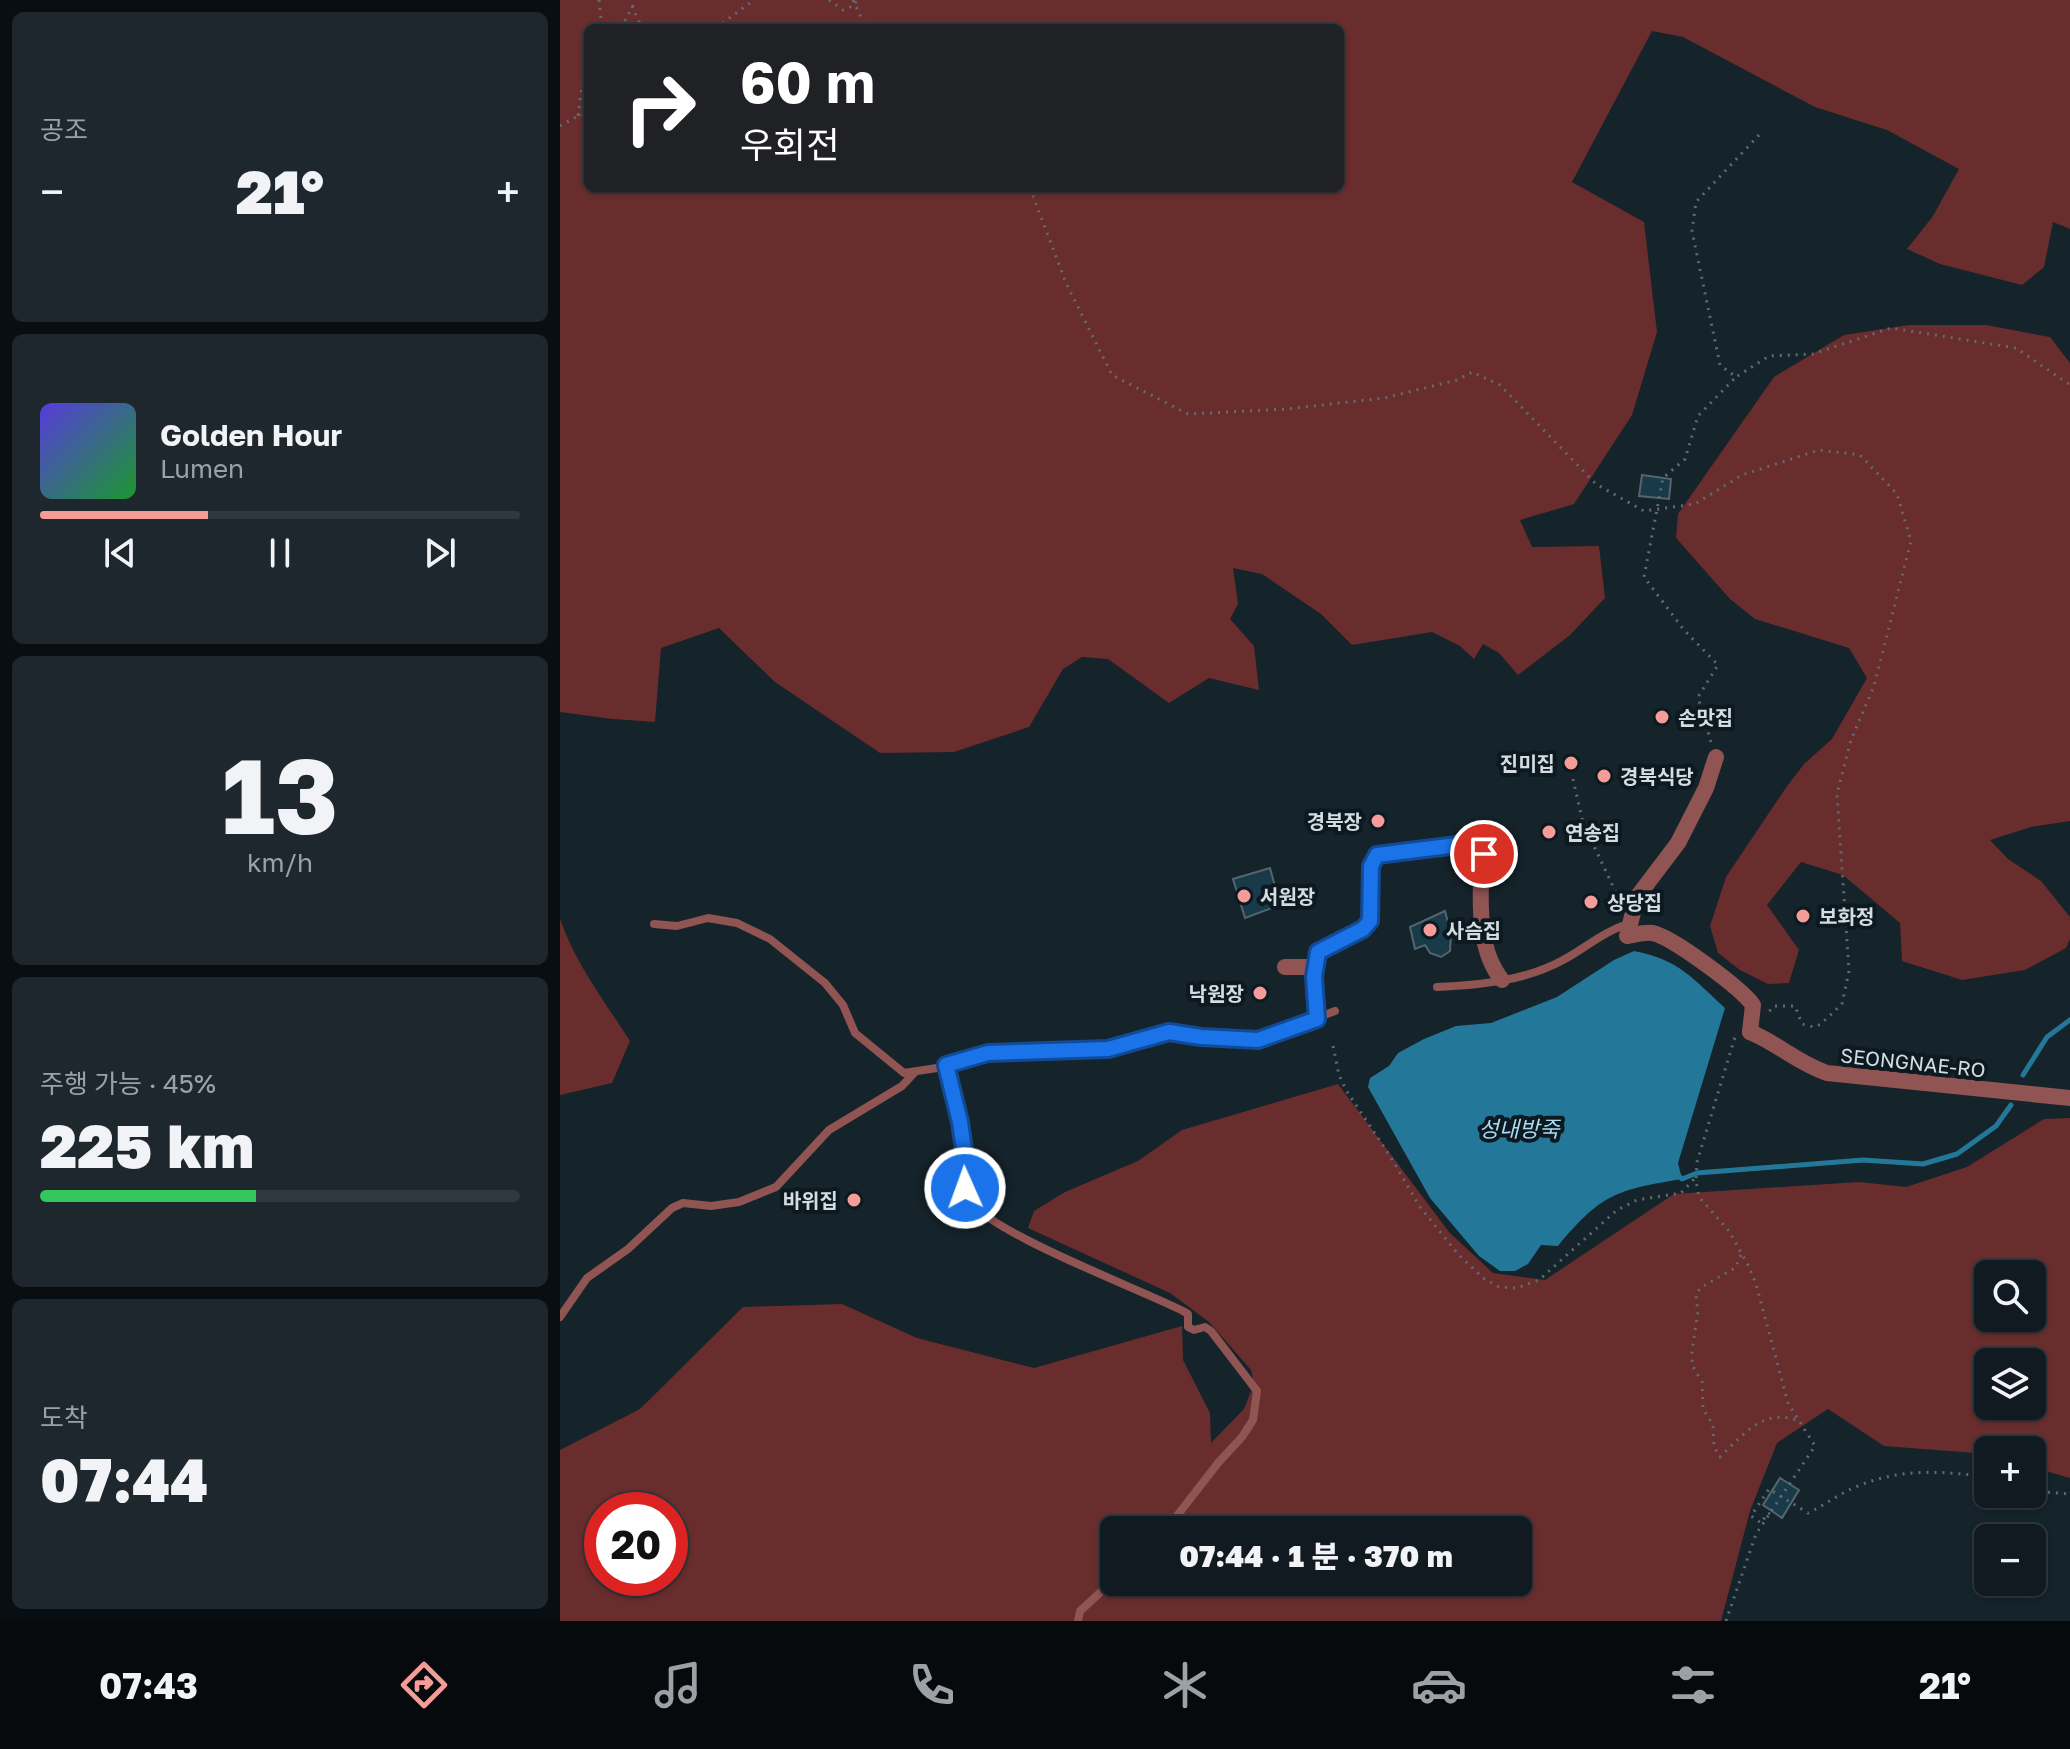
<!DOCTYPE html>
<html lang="ko">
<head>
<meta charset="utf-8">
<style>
  body { margin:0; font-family:"Golos Text","Noto Sans KR",sans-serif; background:#1e272d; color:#f1f3f6; height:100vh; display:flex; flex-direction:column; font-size:30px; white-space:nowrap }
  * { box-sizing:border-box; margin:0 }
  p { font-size:26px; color:#9ca1a5 }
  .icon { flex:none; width:44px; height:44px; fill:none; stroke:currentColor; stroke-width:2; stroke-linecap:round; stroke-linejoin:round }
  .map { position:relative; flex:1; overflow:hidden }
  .details { display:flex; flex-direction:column; gap:12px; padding:12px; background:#090e12; width:560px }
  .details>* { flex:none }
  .hud { position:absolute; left:24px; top:24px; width:760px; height:168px; border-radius:12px; box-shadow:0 2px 6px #0004,0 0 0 2px #30383e; background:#202124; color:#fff; overflow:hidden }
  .buttons { position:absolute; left:1414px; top:1260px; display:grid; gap:16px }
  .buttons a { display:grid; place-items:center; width:72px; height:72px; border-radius:12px; background:#101a20; box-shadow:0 2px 6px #0004,0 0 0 2px #30383e; font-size:40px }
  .speed { position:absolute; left:24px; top:1492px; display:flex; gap:16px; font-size:40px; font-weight:700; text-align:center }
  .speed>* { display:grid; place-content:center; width:104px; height:104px; border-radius:50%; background:#101a20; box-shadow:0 2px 6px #0004,0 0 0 2px #30383e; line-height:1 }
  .speed .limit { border:12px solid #d22; background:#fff; color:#111 }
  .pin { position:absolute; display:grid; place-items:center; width:68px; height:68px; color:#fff; margin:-34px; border:4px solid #fff; border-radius:50%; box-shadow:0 2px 8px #0007 }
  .me { position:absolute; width:88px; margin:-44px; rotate:358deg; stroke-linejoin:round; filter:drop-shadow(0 0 6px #0008) }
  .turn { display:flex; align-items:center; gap:28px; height:168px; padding:0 24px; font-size:36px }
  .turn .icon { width:104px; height:104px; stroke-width:2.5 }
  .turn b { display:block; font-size:56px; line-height:68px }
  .big { font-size:60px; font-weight:800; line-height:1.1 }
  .details .card { flex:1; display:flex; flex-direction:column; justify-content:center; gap:12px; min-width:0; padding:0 28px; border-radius:12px; background:#1e272d }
  .details .dial { align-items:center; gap:0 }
  .dial b { font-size:104px; line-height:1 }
  .song { display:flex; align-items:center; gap:24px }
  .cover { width:96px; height:96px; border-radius:12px; background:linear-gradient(135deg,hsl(250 70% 55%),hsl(130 70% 35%)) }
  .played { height:8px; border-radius:4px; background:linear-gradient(90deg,#f59b98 35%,#30383e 35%) }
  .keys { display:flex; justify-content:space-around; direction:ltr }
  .heat { display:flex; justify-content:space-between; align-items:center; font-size:44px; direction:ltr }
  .charge { height:12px; border-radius:6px; background:linear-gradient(90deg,#34c759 45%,#30383e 0) }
  .trip { position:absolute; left:540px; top:1516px; width:432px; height:80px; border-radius:12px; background:#101a20; box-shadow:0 2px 6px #0004,0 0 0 2px #30383e; font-weight:800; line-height:80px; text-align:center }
  .tab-bar { display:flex; height:128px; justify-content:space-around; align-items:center; background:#060a0d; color:#9ca1a5 }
  .tab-bar .icon { width:56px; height:56px }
  .tab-bar .current { color:#f59b98 }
  .tab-bar b { font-size:36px; color:#f1f3f6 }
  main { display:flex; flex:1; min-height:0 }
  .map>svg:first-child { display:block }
  .green { fill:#692d2d; fill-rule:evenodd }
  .water { fill:#23789a }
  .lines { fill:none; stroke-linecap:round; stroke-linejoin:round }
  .stream { stroke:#23789a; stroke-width:5 }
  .building { fill:#183a49; stroke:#55656d; stroke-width:2 }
  .path { stroke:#606c72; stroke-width:3; stroke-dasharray:2 6; stroke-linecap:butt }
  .service { stroke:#905453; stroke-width:8 }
  .minor { stroke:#905453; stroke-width:16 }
  .tertiary { stroke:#905453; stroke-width:16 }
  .route-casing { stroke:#114b97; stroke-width:20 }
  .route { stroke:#1a73e8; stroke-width:14 }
  .poi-dot { fill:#f59b98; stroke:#0c1920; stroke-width:3 }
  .labels { text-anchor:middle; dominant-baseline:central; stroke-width:8; stroke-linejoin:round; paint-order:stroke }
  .poi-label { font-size:20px; font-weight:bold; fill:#d3dce1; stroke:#0c1920; text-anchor:start }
  .street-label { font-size:20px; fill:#d3dce1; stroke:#0c1920 }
  .water-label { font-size:22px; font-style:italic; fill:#aadaf1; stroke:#0c1920 }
</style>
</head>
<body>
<main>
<section class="details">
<div class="card"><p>공조</p>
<div class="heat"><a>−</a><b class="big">21°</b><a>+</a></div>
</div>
<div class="card">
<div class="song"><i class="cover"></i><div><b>Golden Hour</b><p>Lumen</p></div></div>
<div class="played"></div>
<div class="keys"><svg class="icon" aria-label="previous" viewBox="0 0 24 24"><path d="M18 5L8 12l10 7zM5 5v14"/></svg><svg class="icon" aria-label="pause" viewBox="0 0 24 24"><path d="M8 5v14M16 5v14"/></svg><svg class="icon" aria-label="next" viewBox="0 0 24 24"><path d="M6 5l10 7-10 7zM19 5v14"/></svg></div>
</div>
<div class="card dial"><b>13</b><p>km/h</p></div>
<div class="card"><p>주행 가능 · 45%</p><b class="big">225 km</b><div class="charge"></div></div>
<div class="card"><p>도착</p><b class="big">07:44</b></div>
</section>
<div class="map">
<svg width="1510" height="1621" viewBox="0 0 1510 1621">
  <rect width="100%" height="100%" fill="#15232a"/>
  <g class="green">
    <path d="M0,0H1510V229L1493,222L1484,267L1462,285L1380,264L1347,249L1373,216L1399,169L1327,130L1255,107L1123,37L1092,31L1012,182L1084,222L1097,332L1072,415L1014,504L960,520L972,547L1039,546L1045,598L1010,635L958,675L939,653L923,644L914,659L900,646L872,632L792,645L761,614L702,574L673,568L678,604L670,619L694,646L699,690L649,678L609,703L548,659L522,657L503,669L469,727L394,752L320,753L215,682L159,628L101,648L95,722L53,719L0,712ZM28,28H780V188H28Z"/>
    <path d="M1349,325H1426L1490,337L1510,363V821L1471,827L1430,840L1448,859L1481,881L1510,917V939L1506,948L1465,970L1402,980L1342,961L1340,923L1283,875L1241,862L1207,905L1239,950L1229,983L1208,984L1180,970L1158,953L1150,926L1166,877L1225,789L1244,764L1272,739L1307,678L1289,648L1195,619L1170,599L1116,538L1118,514L1214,377L1284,335Z"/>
    <path d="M0,919C15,963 45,1002 70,1041L52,1083L0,1095Z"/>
    <path d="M778,1084L889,1232L933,1273L985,1280L1114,1194L1299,1182L1346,1187L1407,1167L1484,1119L1510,1118V1478L1472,1467V1450H1428V1454L1324,1446L1268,1409L1217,1443L1190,1511L1161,1621H0V1450L80,1409L183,1307L282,1304L357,1338L474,1368L622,1326L623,1360L650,1413L651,1443L684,1409L694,1384L691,1370L649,1322L610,1293L468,1228L474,1211L505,1192L578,1161L622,1130ZM1428,1274H1472V1318H1428ZM1428,1362H1472V1406H1428ZM42,1510H110V1578H42ZM554,1530H958V1582H554Z"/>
  </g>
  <path class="water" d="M1074,951C1120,960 1132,978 1165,1008L1118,1163L1122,1179C1056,1190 1041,1194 998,1246L981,1245L968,1264L955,1271H940L919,1256L870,1198L808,1087L810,1078L829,1066L838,1053L864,1039L896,1026L931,1023L997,997L1054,960Z"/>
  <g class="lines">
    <g class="stream">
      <path d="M1463,1075L1487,1037L1510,1020"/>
      <path d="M1118,1175L1122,1179L1137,1173L1303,1160L1363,1164L1397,1154L1436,1126L1451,1105"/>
    </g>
  </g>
  <g class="building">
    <path d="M1082,475L1111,479L1109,499L1079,496Z"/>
    <path d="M710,868L720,905L685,918L673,879Z"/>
    <path d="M885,911L891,934L890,951L881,957L870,953L865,945L855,949L850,927Z"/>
    <path d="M1220,1478L1239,1490L1222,1518L1203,1505Z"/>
  </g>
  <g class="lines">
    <g class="path">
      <path d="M39,0L42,28"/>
      <path d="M269,0L283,10L295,5L296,0"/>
      <path d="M293,0L306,28"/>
      <path d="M72,6L82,28"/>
      <path d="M61,28L76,0"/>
      <path d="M156,28L194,0"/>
      <path d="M18,115L28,103"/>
      <path d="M18,116L22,86L28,72"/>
      <path d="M0,126L18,116L28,114"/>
      <path d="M1199,135L1136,202L1132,231L1160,365L1176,377L1209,356L1253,354L1331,328L1456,348L1510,385"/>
      <path d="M470,188L506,283L552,375L628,414L727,409L824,398L897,380L912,372L940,385L1036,484L1084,511L1135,504L1182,475L1259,450L1300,455L1337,494L1351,541L1314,686L1291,740L1277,794L1289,971L1282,1004L1261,1024L1254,1027L1242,1024L1235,1006H1214L1208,1013"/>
      <path d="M1151,742L1138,697L1158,665L1124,630L1084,577L1103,478L1125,459L1138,416L1176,377"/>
      <path d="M1013,779L1023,823L1060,901"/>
      <path d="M773,1046L779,1075L786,1090L830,1156L860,1207L898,1254L923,1278L939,1287L957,1288L979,1280L1057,1210L1077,1200L1121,1193L1136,1177"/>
      <path d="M1181,1255L1175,1268L1140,1288L1136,1295L1138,1312L1132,1350V1365L1142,1382L1143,1409L1153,1425L1154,1447L1160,1457C1184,1434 1204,1407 1239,1421"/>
      <path d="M1472,1491L1510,1494"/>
      <path d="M1210,1514L1208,1513L1201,1523L1191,1516L1209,1489L1248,1513C1265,1505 1280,1493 1298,1486C1341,1468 1383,1471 1428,1477"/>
      <path d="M1166,1621L1196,1534L1255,1446L1228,1403L1196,1284L1188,1265L1169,1231L1139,1197L1136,1181L1137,1162L1175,1037"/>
    </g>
    <g class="service">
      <path d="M94,924L117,926L148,918L177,923L210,939L265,983L283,1005L295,1033L344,1073L377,1068L428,1053L548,1049L609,1032L641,1037L698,1040L775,1011"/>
      <path d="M877,987C920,985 965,981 1003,960C1024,949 1040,934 1062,926L1065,932"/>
      <path d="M386,1065C394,1095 402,1124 405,1155C406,1169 402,1183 408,1197C419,1229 585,1291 623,1311L628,1314V1327L634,1330L645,1327L651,1331L697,1391L693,1420L682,1437L658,1463L606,1530"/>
      <path d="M0,1317L27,1278L68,1249L112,1208L123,1203L151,1206L179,1202L216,1187L269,1130L342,1086L355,1072"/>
      <path d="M518,1621L520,1611L554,1580"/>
    </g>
    <g class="minor">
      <path d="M1156,757L1146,788L1118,843L1077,897L1067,936C1074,935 1084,932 1092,933C1111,936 1181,988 1193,1005L1190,1032"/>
      <path d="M725,967H754"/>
      <path d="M757,1019L754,977L758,952L803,929L810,921L811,866L817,855L913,843L922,847C925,858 922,869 921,880C920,913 920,953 942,980"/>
    </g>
    <path class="tertiary" d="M1190,1032C1219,1044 1236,1062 1267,1073L1510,1098"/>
  </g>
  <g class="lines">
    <g class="route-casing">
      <path id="route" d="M405,1188V1157L400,1122L386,1065L428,1053L548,1049L609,1032L641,1037L698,1040L757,1019L754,977L758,952L803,929L810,921L811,866L817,855L913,843L922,847L924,854"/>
    </g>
    <use href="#route" class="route"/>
  </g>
  <g class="poi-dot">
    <circle cx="1102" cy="717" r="8"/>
    <circle cx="1011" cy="763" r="8"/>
    <circle cx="1044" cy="776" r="8"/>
    <circle cx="818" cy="821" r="8"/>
    <circle cx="989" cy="832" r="8"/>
    <circle cx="684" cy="896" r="8"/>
    <circle cx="1031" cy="902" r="8"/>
    <circle cx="1243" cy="916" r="8"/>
    <circle cx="870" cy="930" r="8"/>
    <circle cx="700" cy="993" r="8"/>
    <circle cx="294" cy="1200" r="8"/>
  </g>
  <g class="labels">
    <g class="poi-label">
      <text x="1118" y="717">손맛집</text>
      <text x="995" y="763" text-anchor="end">진미집</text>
      <text x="1060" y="776">경북식당</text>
      <text x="802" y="821" text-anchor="end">경북장</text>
      <text x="1005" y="832">연송집</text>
      <text x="700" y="896">서원장</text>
      <text x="1047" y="902">상당집</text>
      <text x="1259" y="916">보화정</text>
      <text x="886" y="930">사슴집</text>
      <text x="684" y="993" text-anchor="end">낙원장</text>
      <text x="278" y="1200" text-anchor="end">바위집</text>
    </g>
    <g class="street-label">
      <text transform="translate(1353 1062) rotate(6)">SEONGNAE-RO</text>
    </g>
    <g class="water-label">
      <text x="959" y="1128">성내방죽</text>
    </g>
  </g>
</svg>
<div class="buttons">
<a><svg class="icon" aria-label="search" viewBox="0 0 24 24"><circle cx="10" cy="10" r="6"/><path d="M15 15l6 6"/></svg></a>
<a><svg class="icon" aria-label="layers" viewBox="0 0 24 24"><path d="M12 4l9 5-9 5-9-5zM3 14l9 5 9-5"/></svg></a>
<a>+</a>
<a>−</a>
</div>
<div class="speed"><div class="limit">20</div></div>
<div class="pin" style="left:924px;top:854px;background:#d93025"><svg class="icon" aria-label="arrive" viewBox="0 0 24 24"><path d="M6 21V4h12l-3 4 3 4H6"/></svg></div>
<svg class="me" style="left:405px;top:1188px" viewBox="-20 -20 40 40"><circle r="17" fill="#1a73e8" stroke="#fff" stroke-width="3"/><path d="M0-11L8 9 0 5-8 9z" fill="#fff"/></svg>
<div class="trip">07:44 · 1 분 · 370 m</div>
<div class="hud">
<div class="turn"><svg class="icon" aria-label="right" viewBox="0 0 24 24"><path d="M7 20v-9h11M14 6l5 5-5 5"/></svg><div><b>60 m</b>우회전</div></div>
</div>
</div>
</main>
<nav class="tab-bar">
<b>07:43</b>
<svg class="icon current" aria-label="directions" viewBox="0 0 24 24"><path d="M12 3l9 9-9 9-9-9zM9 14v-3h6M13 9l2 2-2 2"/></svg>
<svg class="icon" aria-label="music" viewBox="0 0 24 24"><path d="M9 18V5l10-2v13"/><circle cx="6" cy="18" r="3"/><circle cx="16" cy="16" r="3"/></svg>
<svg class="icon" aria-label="phone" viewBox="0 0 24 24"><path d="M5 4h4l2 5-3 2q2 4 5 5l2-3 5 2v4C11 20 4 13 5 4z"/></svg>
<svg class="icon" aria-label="climate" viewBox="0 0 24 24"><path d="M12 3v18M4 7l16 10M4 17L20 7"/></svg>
<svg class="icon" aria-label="car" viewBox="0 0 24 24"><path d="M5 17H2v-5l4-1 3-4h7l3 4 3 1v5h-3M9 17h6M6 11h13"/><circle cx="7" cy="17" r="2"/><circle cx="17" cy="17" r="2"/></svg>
<svg class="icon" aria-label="filters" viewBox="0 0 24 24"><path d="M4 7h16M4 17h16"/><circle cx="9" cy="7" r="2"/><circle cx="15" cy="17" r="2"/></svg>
<b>21°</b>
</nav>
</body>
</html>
